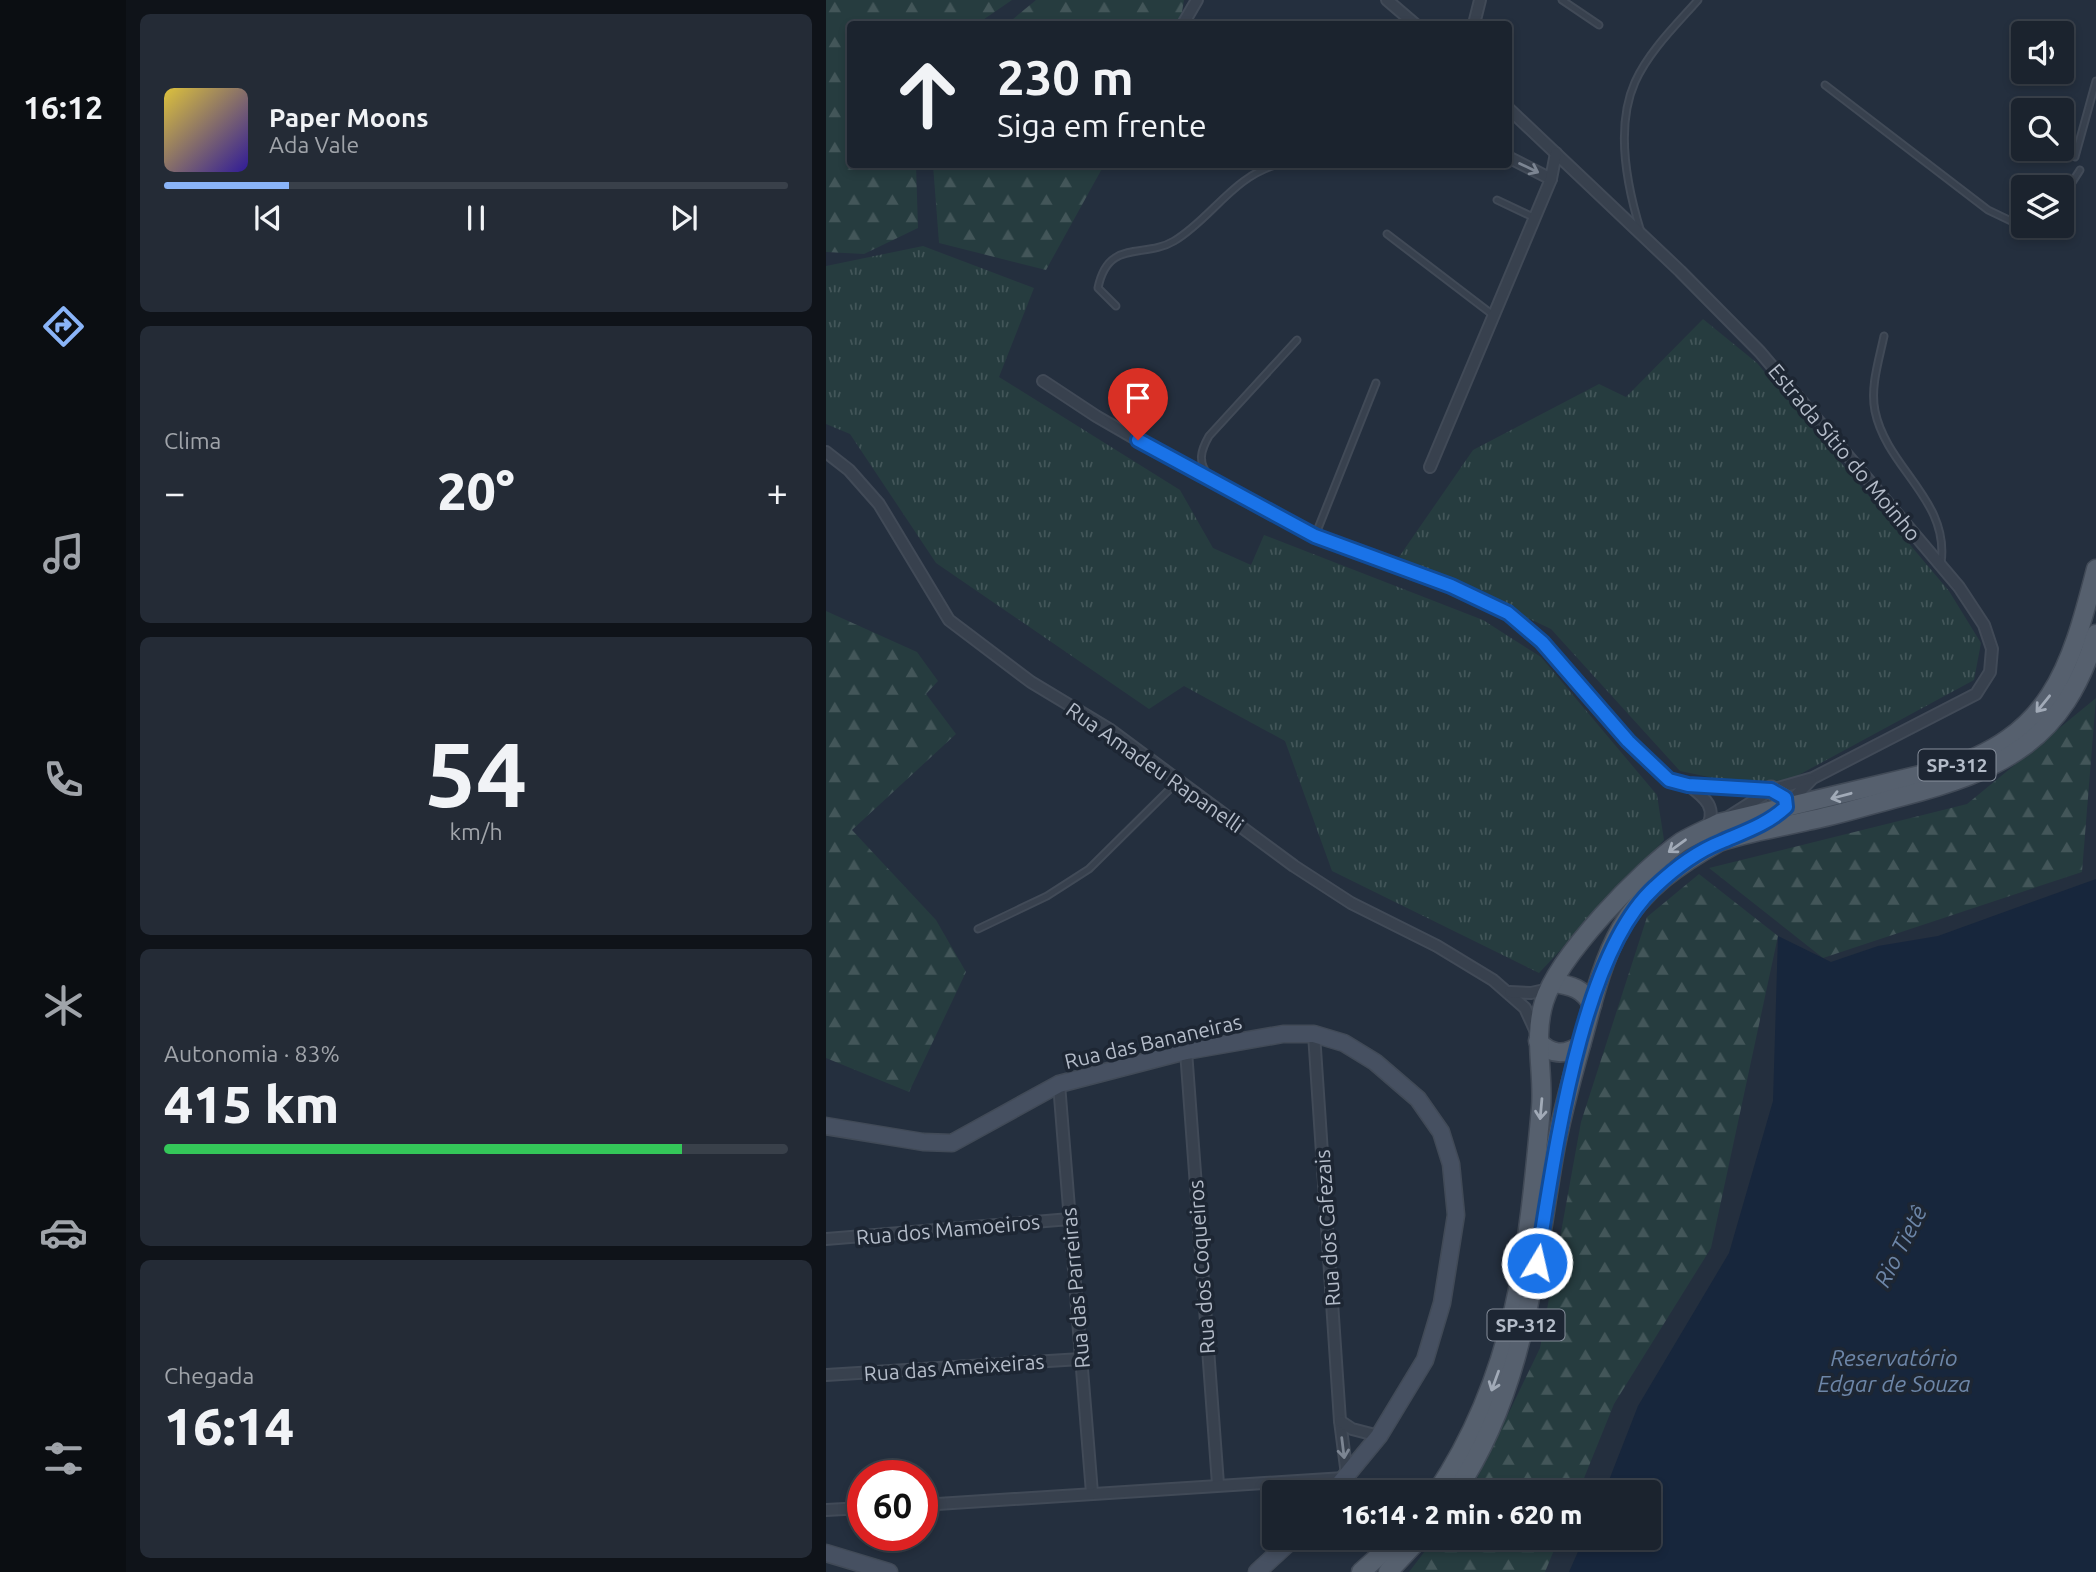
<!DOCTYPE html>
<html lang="pt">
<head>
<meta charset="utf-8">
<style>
  body { margin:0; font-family:Ubuntu,sans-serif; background:#242b36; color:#f1f3f6; height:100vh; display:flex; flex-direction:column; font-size:26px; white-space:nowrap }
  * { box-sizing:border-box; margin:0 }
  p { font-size:23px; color:#a0a4aa }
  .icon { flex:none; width:38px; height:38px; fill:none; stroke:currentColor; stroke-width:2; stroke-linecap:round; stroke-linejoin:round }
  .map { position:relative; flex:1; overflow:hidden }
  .side { display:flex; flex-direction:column; gap:14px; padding:14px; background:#0f1319; width:700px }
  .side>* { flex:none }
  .banner { position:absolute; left:21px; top:21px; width:665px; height:147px; border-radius:7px; box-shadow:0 4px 10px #0003,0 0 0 2px #39404a; background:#1b232e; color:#f1f3f6; overflow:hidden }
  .buttons { position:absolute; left:1185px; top:21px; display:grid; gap:14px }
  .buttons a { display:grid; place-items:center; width:63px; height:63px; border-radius:7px; background:#1b232e; box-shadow:0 4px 10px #0003,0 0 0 2px #39404a; font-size:35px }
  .speed { position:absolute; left:21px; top:1460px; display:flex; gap:14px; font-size:35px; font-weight:700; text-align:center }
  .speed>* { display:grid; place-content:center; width:91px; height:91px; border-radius:50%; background:#1b232e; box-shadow:0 4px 10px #0003,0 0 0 2px #39404a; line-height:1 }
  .speed .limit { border:10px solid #d22; background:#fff; color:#111 }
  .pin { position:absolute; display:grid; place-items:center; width:60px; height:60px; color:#fff; margin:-72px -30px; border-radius:50% 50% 50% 0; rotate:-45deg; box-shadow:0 0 7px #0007 }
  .pin .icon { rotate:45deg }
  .me { position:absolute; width:77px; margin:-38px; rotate:9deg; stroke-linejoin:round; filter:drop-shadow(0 0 5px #0008) }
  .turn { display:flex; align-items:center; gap:24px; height:147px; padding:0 35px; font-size:32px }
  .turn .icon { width:91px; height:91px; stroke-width:2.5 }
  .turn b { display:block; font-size:49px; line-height:60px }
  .big { font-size:52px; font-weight:800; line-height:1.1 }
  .side .tile { flex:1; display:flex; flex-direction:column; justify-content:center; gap:10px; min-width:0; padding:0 24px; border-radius:10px; background:#242b36 }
  .side .dial { align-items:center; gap:0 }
  .dial b { font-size:91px; line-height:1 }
  .song { display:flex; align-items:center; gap:21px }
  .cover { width:84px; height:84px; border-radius:10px; background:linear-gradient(135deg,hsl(50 70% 55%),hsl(250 70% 35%)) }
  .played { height:7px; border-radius:4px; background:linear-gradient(90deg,#8ab4f8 20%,#39404a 20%) }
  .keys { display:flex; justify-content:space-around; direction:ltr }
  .heat { display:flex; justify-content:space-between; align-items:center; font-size:38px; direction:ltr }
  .charge { height:10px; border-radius:5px; background:linear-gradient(90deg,#34c759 83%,#39404a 0) }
  .trip { position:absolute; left:436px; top:1480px; width:399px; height:70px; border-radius:7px; background:#1b232e; box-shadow:0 4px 10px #0003,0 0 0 2px #39404a; font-weight:800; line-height:70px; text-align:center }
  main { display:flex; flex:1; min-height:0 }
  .tabs { display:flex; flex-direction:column; width:126px; justify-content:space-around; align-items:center; background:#0b0e12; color:#a0a4aa }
  .tabs .icon { width:49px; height:49px }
  .tabs .active { color:#8ab4f8 }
  .tabs b { font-size:32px; color:#f1f3f6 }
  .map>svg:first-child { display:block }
  .grass { fill:url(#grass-tufts) }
  .forest { fill:url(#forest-firs) }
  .water { fill:#17263c }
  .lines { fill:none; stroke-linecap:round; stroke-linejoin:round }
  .lane-casing { stroke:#414a57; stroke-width:9 }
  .street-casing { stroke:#414a57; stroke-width:14 }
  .secondary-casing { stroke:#414a57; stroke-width:19 }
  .primary-casing { stroke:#414a57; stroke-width:21 }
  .lane { stroke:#38414e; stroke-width:5 }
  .street { stroke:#38414e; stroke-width:10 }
  .secondary { stroke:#465061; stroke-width:16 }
  .primary { stroke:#56606e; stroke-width:18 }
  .oneway { stroke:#7c8592 }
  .oneway2 { stroke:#a1aab7 }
  .route-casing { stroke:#114b97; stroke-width:18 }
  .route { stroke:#1a73e8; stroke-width:12 }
  .labels { text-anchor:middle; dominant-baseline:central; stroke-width:7; stroke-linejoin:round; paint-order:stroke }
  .shield { fill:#1d2633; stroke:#878f9c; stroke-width:2 }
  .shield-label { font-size:19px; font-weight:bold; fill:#b4bcc9 }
  .street-label { font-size:21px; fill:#b4bcc9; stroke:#1d2633 }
  .water-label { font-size:23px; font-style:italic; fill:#6d86a8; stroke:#1d2633 }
</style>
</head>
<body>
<main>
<nav class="tabs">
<b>16:12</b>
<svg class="icon active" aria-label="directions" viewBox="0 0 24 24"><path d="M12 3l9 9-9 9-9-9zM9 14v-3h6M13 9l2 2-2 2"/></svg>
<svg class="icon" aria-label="music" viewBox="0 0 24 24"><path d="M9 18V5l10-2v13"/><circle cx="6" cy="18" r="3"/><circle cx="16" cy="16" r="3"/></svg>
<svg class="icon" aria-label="phone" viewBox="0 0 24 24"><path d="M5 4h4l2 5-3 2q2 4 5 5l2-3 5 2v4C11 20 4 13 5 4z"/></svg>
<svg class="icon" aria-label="climate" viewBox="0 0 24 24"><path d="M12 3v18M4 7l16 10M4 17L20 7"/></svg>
<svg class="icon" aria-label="car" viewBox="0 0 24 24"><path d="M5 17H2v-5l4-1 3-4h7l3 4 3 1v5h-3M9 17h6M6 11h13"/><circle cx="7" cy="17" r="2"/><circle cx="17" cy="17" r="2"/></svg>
<svg class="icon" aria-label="filters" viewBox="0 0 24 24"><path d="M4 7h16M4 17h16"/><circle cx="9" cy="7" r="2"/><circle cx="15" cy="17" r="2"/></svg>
</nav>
<section class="side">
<div class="tile">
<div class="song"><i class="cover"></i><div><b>Paper Moons</b><p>Ada Vale</p></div></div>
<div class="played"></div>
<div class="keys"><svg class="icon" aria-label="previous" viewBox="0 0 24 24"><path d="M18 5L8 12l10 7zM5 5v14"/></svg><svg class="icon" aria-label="pause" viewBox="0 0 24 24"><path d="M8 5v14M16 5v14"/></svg><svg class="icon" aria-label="next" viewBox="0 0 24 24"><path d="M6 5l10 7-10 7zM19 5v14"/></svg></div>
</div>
<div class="tile"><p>Clima</p>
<div class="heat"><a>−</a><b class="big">20°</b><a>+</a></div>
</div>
<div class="tile dial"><b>54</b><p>km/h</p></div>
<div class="tile"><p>Autonomia · 83%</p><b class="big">415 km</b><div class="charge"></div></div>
<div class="tile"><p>Chegada</p><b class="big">16:14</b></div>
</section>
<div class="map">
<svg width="1270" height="1572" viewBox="0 0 1270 1572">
  <defs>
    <pattern id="grass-tufts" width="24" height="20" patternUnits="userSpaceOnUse" patternTransform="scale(1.75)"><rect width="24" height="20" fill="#263c3f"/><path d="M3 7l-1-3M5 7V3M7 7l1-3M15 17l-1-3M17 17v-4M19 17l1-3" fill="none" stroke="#435659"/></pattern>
    <pattern id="forest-firs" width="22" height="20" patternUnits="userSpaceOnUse" patternTransform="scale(1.75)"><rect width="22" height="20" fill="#263c3f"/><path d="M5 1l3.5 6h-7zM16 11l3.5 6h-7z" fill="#435659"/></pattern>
  </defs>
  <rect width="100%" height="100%" fill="#242f3e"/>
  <g class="grass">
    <path d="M97,246L208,288L173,377L354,490L387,548L425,565L438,535L657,620L715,657L831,795L838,840L713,973L506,871L459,741L358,686L323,709L110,563L24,434L0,424V266Z"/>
    <path d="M877,319L931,363L1123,591L1155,643L1148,680L945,790L854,771L725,629L573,557L647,450L773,384L800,397Z"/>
  </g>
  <g class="forest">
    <path d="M0,0H186L151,24H24V164L90,165L92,228L38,254L0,252Z"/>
    <path d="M210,0H358L354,24H181Z"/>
    <path d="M107,165V164L278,165L220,270L113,243Z"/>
    <path d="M0,611L91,652L112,681L100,694L130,734L26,830L110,920L140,972L83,1092L0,1058Z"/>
    <path d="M1270,698L1256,872L997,958L883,868L1141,804Z"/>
    <path d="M873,874L952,936L885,1248L788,1404L752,1493H644L714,1348L755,1122L821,917Z"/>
    <path d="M609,1538H733L719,1572H583Z"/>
  </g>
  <path class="water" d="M1270,879V1572H743L758,1538H822V1493H778L812,1406L903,1253L947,1101L952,936L1005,962L1052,946L1112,936Z"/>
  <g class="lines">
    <g class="lane-casing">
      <g id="lane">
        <path d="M736,0L773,25"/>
        <path d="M999,85L1162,210L1185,221L1197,219"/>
        <path d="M1249,157L1270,81"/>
        <path d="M1236,198L1254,170"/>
        <path d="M671,200L709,218"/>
        <path d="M815,232C801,187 789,127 809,82C823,51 850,25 872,0"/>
        <path d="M561,234L667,315"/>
        <path d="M290,306L272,288C282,238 318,259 348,241C385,219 408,175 453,164"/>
        <path d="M1058,336C1053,360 1044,387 1049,411C1061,469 1124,500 1115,563"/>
        <path d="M383,476C371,462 375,450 383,436L471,340"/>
        <path d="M489,536L550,383"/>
        <path d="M152,929L221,896L263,869L351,782"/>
      </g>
    </g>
    <g class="street-casing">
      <g id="street">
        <path d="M561,0L589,24"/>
        <path d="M357,24L371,0"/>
        <path d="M648,24L654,0"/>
        <path d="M682,108L854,271L934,352L1133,587L1158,625L1166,649L1164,672L1150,694L987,778L945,790L904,816"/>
        <path d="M682,157L725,179"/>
        <path d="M217,381L270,416L353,464L489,536L626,586L682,613L716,641L802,741L843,780L862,785L945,790"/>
        <path d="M0,452L23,470L53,504L123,620L205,682L283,729L468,866L525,903L611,946L667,980L699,1008L710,1032"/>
        <path d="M604,467L725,179L730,153"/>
        <path d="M862,785C880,798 892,808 880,830"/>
        <path d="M960,806L985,780"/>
        <path d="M684,992L705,993L723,989"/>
        <path d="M488,1034L514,1421L521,1475"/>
        <path d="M360,1051L392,1484"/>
        <path d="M233,1084L266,1493"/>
        <path d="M0,1239L244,1219"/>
        <path d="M0,1375L255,1359"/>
        <path d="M514,1421L526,1429L553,1436"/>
        <path d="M96,1505L518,1478"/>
        <path d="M0,1510L37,1508"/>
      </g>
    </g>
    <g class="secondary-casing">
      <g id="secondary">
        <path d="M0,1126L97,1142L126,1143L233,1084L360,1051L457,1034H488L518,1043L549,1062L592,1099L615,1132L625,1164L630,1215L616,1303L599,1360L553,1436L506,1493"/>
        <path d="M0,1553L63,1572"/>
        <path d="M431,1572L468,1538"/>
      </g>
    </g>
    <g class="primary-casing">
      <g id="primary">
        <path d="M945,790L959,798L960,807"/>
        <path d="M727,983C745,985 758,989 766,1005"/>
        <path d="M712,1041C725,1055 738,1056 755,1045"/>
        <path d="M610,1493C691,1373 702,1248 715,1108C718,1072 707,1038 718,1002C732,956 815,870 855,842C867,835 881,829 893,823L1115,770C1225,737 1244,670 1270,569"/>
        <path d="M629,1493C698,1391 708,1273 728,1156C735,1116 746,1077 757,1038C767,1001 776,961 795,928C817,889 855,863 893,842C922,832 952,828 981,821C1013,815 1043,805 1074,797C1175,771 1239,741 1270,634"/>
        <path d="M535,1572L573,1538"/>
        <path d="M562,1572L594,1538"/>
      </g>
    </g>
    <use href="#lane" class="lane"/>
    <use href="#street" class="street"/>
    <use href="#secondary" class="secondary"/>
    <use href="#primary" class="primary"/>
  </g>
  <defs><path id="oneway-shaft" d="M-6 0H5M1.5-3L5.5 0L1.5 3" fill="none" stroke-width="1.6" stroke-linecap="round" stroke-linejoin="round" transform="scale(1.75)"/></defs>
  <g class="oneway">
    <use href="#oneway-shaft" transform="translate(703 168) rotate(26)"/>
    <use href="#oneway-shaft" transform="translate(517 1448) rotate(83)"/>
  </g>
  <g class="oneway2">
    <use href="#oneway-shaft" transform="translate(1217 704) rotate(129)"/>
    <use href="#oneway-shaft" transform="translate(1015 796) rotate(165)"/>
    <use href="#oneway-shaft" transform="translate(851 846) rotate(144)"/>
    <use href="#oneway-shaft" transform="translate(715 1109) rotate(95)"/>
    <use href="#oneway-shaft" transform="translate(669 1381) rotate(110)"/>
  </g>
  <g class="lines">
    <g class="route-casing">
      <path id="route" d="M312,440L489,536L625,586L682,613L716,642L802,741L843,780L862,785L945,790L959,798L960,807C942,824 918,832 895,842C870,852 849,868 829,887C753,956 728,1162 711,1263"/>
    </g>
    <use href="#route" class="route"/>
  </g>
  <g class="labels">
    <g class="shield">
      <rect x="1092.5" y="749.5" width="77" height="31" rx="5"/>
      <rect x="661.5" y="1309.5" width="77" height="31" rx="5"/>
    </g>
    <g class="shield-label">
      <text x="1131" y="765">SP-312</text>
      <text x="700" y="1325">SP-312</text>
    </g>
    <g class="street-label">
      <text transform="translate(1019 452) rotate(50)">Estrada Sítio do Moinho</text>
      <text transform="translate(329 767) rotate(35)">Rua Amadeu Rapanelli</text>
      <text transform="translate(327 1041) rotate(-13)">Rua das Bananeiras</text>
      <text transform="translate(501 1228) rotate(-94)">Rua dos Cafezais</text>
      <text transform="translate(122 1229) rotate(-5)">Rua dos Mamoeiros</text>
      <text transform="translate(375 1267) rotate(-94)">Rua dos Coqueiros</text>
      <text transform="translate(249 1288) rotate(-95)">Rua das Parreiras</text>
      <text transform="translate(128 1367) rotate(-4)">Rua das Ameixeiras</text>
    </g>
    <g class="water-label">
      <text transform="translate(1074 1246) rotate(-63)">Rio Tietê</text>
      <text x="1068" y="1357">Reservatório<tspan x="1068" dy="26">Edgar de Souza</tspan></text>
    </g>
  </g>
</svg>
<div class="buttons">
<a><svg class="icon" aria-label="sound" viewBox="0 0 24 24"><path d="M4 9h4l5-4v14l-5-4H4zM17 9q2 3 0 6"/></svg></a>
<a><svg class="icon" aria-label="search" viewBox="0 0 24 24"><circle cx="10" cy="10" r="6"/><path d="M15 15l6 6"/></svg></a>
<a><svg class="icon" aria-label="layers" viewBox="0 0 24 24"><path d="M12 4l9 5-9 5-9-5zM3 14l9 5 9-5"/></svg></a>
</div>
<div class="speed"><div class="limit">60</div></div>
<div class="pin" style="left:312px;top:440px;background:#d93025"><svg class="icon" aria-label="arrive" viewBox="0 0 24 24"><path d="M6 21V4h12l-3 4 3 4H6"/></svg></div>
<svg class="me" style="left:711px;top:1263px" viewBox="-20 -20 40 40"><circle r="17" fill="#1a73e8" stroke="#fff" stroke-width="3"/><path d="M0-11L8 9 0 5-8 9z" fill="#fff"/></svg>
<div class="trip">16:14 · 2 min · 620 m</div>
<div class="banner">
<div class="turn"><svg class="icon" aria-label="ahead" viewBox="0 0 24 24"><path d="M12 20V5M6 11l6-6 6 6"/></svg><div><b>230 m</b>Siga em frente</div></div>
</div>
</div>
</main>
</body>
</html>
